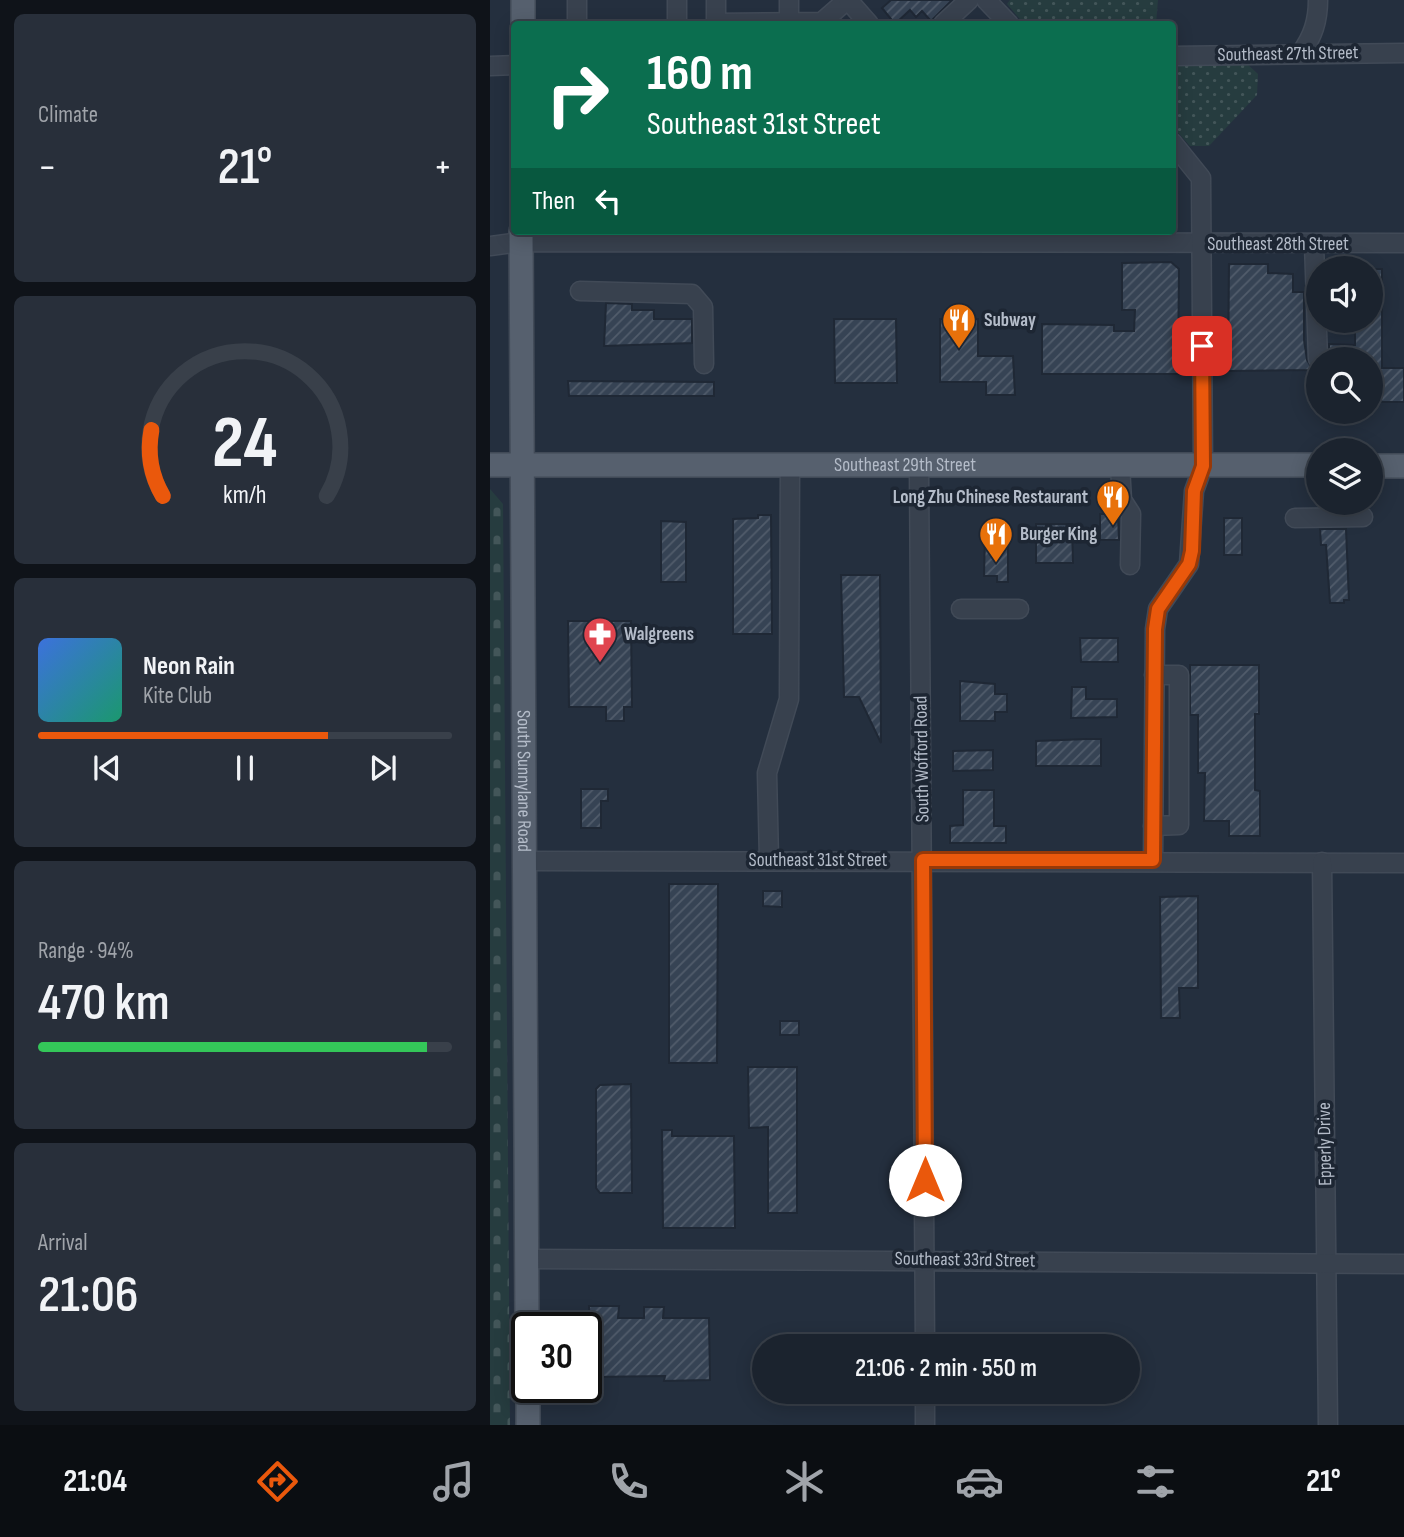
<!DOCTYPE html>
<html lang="en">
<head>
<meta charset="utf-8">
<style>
  body { margin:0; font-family:"Sofia Sans Condensed",sans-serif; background:#282f3a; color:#f1f3f6; height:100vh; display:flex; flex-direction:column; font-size:26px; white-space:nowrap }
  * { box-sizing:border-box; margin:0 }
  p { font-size:23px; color:#a0a4aa }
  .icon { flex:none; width:38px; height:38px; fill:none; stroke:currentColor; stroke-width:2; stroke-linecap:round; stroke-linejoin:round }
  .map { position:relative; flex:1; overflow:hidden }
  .sheet { display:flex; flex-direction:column; gap:14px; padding:14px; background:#0f1319; width:490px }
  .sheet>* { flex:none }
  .hud { position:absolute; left:21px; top:21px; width:665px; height:214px; border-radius:7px; box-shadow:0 4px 18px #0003,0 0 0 2px #39404a; background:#0b6e4f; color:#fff; overflow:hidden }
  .tools { position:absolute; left:816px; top:256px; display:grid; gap:14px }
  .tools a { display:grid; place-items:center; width:77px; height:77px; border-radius:50%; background:#1b232e; box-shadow:0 4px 18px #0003,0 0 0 2px #39404a; font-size:35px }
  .speed { position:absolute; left:21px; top:1312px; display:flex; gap:14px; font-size:35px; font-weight:700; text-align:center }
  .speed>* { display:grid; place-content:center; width:91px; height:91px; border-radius:50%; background:#1b232e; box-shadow:0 4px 18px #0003,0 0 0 2px #39404a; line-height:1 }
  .speed .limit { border:4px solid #111; border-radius:10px; background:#fff; color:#111 }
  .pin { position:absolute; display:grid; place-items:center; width:60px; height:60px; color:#fff; margin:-30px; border-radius:14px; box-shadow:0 4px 10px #0006 }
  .me { position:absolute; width:77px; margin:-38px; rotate:0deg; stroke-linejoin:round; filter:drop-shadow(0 0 5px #0008) }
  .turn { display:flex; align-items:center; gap:24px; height:147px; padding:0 21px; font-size:32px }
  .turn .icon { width:91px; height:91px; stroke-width:2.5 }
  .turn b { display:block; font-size:49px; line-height:60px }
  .then { display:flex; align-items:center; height:66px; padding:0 21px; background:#0003; gap:14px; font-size:26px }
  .big { font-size:52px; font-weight:600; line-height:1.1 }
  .sheet .card { flex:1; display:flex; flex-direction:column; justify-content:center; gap:10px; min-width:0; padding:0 24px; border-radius:10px; background:#282f3a }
  .sheet .dial { align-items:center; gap:0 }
  .dial svg { height:182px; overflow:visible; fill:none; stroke:#39404a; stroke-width:7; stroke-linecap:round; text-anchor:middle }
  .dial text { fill:#f1f3f6; stroke:none }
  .song { display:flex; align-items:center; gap:21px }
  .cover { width:84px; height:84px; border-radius:10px; background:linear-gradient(135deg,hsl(220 70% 55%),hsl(160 70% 35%)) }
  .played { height:7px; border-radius:4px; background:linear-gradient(90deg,#ea580c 70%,#39404a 70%) }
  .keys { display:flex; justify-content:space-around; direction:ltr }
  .heat { display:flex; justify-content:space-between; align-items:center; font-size:38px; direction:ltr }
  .charge { height:10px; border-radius:5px; background:linear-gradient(90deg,#34c759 94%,#39404a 0) }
  .trip { position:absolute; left:262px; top:1334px; width:388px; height:70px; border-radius:35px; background:#1b232e; box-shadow:0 4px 18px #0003,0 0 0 2px #39404a; font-weight:600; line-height:70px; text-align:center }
  .tabs { display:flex; height:112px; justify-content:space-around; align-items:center; background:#0b0e12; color:#a0a4aa }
  .tabs .icon { width:49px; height:49px }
  .tabs .active { color:#ea580c }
  .tabs b { font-size:32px; color:#f1f3f6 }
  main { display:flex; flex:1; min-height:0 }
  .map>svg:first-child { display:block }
  .grass { fill:url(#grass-dots) }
  .cemetery { fill:url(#cemetery-stones) }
  .building { fill:url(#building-hatch); stroke:#1f2835; stroke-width:2 }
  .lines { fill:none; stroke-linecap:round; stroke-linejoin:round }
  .minor-casing { stroke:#414a57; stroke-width:21 }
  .major-casing { stroke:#414a57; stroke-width:26 }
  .minor { stroke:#38414e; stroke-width:18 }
  .major { stroke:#56606e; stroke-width:23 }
  .route-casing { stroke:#983908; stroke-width:18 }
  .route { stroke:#ea580c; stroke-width:12 }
  .labels { text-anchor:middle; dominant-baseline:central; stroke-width:7; stroke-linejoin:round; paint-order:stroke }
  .street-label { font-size:19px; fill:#b4bcc9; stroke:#1d2633 }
  .poi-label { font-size:19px; font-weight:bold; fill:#b4bcc9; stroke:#1d2633; text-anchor:start }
</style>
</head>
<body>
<main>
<section class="sheet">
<div class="card"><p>Climate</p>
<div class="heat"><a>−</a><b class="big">21°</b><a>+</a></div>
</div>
<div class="card dial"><svg viewBox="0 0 100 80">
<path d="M14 69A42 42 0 1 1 86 69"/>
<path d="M14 69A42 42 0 0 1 9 40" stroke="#ea580c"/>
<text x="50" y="56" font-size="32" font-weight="700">24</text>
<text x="50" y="72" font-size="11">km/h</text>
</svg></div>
<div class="card">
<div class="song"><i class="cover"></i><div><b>Neon Rain</b><p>Kite Club</p></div></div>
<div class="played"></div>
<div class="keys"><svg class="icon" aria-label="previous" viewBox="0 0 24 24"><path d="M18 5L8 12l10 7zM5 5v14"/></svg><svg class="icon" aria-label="pause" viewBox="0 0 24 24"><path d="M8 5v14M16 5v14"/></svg><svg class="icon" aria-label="next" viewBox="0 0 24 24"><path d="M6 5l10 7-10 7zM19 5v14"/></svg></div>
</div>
<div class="card"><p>Range · 94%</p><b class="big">470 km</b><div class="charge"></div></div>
<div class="card"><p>Arrival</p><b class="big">21:06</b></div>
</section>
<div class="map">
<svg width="914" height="1425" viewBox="0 0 914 1425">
  <defs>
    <pattern id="grass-dots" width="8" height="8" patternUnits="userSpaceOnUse" patternTransform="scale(1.75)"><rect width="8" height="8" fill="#263c3f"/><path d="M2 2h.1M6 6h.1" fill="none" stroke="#435659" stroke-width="1.8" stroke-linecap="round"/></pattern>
    <pattern id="cemetery-stones" width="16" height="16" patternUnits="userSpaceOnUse" patternTransform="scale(1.75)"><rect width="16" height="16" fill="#263c3f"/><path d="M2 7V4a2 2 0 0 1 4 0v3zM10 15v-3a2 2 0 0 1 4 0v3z" fill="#435659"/></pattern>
    <pattern id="building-hatch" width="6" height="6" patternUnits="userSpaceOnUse" patternTransform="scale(1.75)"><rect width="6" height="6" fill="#364354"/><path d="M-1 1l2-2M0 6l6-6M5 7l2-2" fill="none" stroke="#515c6b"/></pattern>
  </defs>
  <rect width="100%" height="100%" fill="#242f3e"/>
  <g class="grass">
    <path d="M520,0H668L666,24H534L517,4Z"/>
    <path d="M682,60L755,62L768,74L767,95L719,146H700L683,127Z"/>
  </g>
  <path class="cemetery" d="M0,489L13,504L20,1425H0Z"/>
  <g class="building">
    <path d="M401,0H462L441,21L432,11L426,17L420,10L405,24L392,8Z"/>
    <path d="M681,262L689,269L688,374H552V324L624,325V331H644L645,310H632V263Z"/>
    <path d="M739,264H778V273L803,274V292H814V340L817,360L823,370L738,371Z"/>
    <path d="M880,269H892V368H914V402H893L880,398V359H839V344L865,345V320H880Z"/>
    <path d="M116,303L142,304V310H164V319H202V343L114,346Z"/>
    <path d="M344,319H406L407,383H345Z"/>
    <path d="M450,319H488V356H523L525,395H496V382H450Z"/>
    <path d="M78,381L224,382V396H79Z"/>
    <path d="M610,514H628L629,540H610Z"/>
    <path d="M268,515H281L282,634H243V519L268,518Z"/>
    <rect x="734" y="518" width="18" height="37"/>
    <path d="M171,521L196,522V582H171Z"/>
    <path d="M546,524H582L583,563H546Z"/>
    <path d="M830,529H856L859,600H854V603H840L836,545H831Z"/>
    <path d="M495,532H518V582H507V576H494Z"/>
    <path d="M351,575H390L391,743L369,697H354Z"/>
    <path d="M78,621H141L142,707H134V721H116V707H79Z"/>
    <path d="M590,638H628V662H591Z"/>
    <path d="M700,665H769V714H765V790L770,791V836H739V821H714L715,773H708V715H700Z"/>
    <path d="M470,681L505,684V694H517V712H505V721H470Z"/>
    <path d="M582,687H596V699H627V717L581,718Z"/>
    <path d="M597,739H611V766H546V741Z"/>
    <path d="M503,750V770L463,771V751Z"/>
    <path d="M91,789H118V801H111V828H91Z"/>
    <path d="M473,790H504V826H516V843H460V826L473,825Z"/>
    <path d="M179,884H228L227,1063H179Z"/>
    <path d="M273,891H292V907L273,906Z"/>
    <path d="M708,896V988H689L690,1018H671L670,897Z"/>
    <rect x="290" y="1021" width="19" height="14"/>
    <path d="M258,1067H307V1213H278V1127L259,1128Z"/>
    <path d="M141,1084L142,1193H110L106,1188V1089L110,1085Z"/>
    <path d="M172,1130H182V1136H244L245,1228H173Z"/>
    <path d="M99,1306H129L128,1318H154V1307H174L173,1318H219L220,1380L174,1381L175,1376L101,1377Z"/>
  </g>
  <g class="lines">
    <g class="minor-casing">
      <g id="minor">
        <path d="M226,0V23L332,22L357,0"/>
        <path d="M358,0L379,24"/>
        <path d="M496,0L519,24"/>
        <path d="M299,22V0"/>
        <path d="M87,24V0"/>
        <path d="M187,24V0"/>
        <path d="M453,24L479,0"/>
        <path d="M811,53C823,36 828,21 828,0"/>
        <path d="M682,56L914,53"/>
        <path d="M0,66L24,65"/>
        <path d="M824,244L828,359"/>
        <path d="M0,246L31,242L914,243"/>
        <path d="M90,291L202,294L213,307L214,364"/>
        <path d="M429,466L435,1346"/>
        <path d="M630,466L632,500L641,514L640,565"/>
        <path d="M805,518L873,517"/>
        <path d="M471,609H529"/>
        <path d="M663,826L689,825V675H664"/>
        <path d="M279,860L277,773L299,699L300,465"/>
        <path d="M663,860L665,629L668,609L699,564L704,491L713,466L711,178L682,142"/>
        <path d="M35,861L914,863"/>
        <path d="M832,862L838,1425"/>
        <path d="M37,1259L914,1264"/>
        <path d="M435,1391V1425"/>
      </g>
    </g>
    <g class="major-casing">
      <g id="major">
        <path d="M33,24V0"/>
        <path id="s1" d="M31,231L37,1328"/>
        <path id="s2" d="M0,465H828"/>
        <path d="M880,466H914"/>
        <path d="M38,1388V1425"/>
      </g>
    </g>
    <use href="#minor" class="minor"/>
    <use href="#major" class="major"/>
  </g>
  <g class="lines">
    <g class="route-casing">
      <path id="route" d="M435,1180L433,860H663L665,629L668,609L699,564L702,551L704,491L713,466L712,346"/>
    </g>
    <use href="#route" class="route"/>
  </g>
  <defs>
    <g id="restaurant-pin" transform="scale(1.75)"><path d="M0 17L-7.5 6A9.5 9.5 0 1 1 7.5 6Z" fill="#e8710a" stroke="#1d2633"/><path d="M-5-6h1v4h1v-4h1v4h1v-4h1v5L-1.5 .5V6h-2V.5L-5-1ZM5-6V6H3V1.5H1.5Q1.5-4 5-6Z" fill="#fff"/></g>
    <g id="pharmacy-pin" transform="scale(1.75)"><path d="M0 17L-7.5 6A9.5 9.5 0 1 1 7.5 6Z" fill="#e0444e" stroke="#1d2633"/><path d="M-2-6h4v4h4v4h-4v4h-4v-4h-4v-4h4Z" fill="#fff"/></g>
  </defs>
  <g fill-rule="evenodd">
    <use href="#restaurant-pin" x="469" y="320"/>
    <use href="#restaurant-pin" x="623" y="497"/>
    <use href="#restaurant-pin" x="506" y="534"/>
    <use href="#pharmacy-pin" x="110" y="634"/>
  </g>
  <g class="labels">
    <g class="street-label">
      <text transform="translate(798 54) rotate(-1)">Southeast 27th Street</text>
      <text x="788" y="244">Southeast 28th Street</text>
      <text stroke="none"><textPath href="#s2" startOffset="415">Southeast 29th Street</textPath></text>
      <text transform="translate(432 759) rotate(-91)">South Wofford Road</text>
      <text stroke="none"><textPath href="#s1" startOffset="550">South Sunnylane Road</textPath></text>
      <text x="328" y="860">Southeast 31st Street</text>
      <text transform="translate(835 1144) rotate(-91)">Epperly Drive</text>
      <text transform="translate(475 1260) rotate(1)">Southeast 33rd Street</text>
    </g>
    <g class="poi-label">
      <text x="494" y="320">Subway</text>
      <text x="598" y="497" text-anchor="end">Long Zhu Chinese Restaurant</text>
      <text x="530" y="534">Burger King</text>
      <text x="134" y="634">Walgreens</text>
    </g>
  </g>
</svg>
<div class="tools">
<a><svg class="icon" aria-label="sound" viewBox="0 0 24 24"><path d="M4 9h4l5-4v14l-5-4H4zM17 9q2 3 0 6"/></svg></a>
<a><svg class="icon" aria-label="search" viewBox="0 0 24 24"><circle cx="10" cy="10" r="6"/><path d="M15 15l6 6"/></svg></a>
<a><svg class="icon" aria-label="layers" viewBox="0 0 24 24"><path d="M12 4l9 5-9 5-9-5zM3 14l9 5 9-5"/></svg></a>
</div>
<div class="speed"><div class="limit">30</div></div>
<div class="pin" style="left:712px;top:346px;background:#d93025"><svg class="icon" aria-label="arrive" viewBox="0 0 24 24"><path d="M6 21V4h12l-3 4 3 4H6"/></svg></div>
<svg class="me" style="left:435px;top:1180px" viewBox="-20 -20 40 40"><circle r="19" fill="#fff"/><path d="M0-13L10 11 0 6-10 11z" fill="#ea580c"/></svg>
<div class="trip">21:06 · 2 min · 550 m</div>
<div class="hud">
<div class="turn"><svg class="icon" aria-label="right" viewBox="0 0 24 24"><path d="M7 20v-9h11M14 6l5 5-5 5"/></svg><div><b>160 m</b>Southeast 31st Street</div></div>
<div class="then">Then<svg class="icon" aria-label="left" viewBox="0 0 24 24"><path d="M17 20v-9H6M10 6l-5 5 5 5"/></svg></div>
</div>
</div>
</main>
<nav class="tabs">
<b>21:04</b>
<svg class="icon active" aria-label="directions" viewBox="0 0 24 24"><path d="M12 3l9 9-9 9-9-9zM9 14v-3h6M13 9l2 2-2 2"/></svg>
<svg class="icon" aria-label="music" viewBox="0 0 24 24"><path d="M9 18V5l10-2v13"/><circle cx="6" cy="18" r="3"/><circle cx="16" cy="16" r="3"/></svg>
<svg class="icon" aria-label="phone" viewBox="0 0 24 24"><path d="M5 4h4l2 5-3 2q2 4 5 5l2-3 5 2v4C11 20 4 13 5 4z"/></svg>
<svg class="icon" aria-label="climate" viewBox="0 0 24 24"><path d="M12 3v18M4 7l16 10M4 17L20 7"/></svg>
<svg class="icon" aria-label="car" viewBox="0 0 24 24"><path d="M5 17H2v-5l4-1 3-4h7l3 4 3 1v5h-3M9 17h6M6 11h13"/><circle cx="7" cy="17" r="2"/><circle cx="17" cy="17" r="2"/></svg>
<svg class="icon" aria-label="filters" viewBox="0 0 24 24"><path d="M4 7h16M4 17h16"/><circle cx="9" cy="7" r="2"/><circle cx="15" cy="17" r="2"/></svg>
<b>21°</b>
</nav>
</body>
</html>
